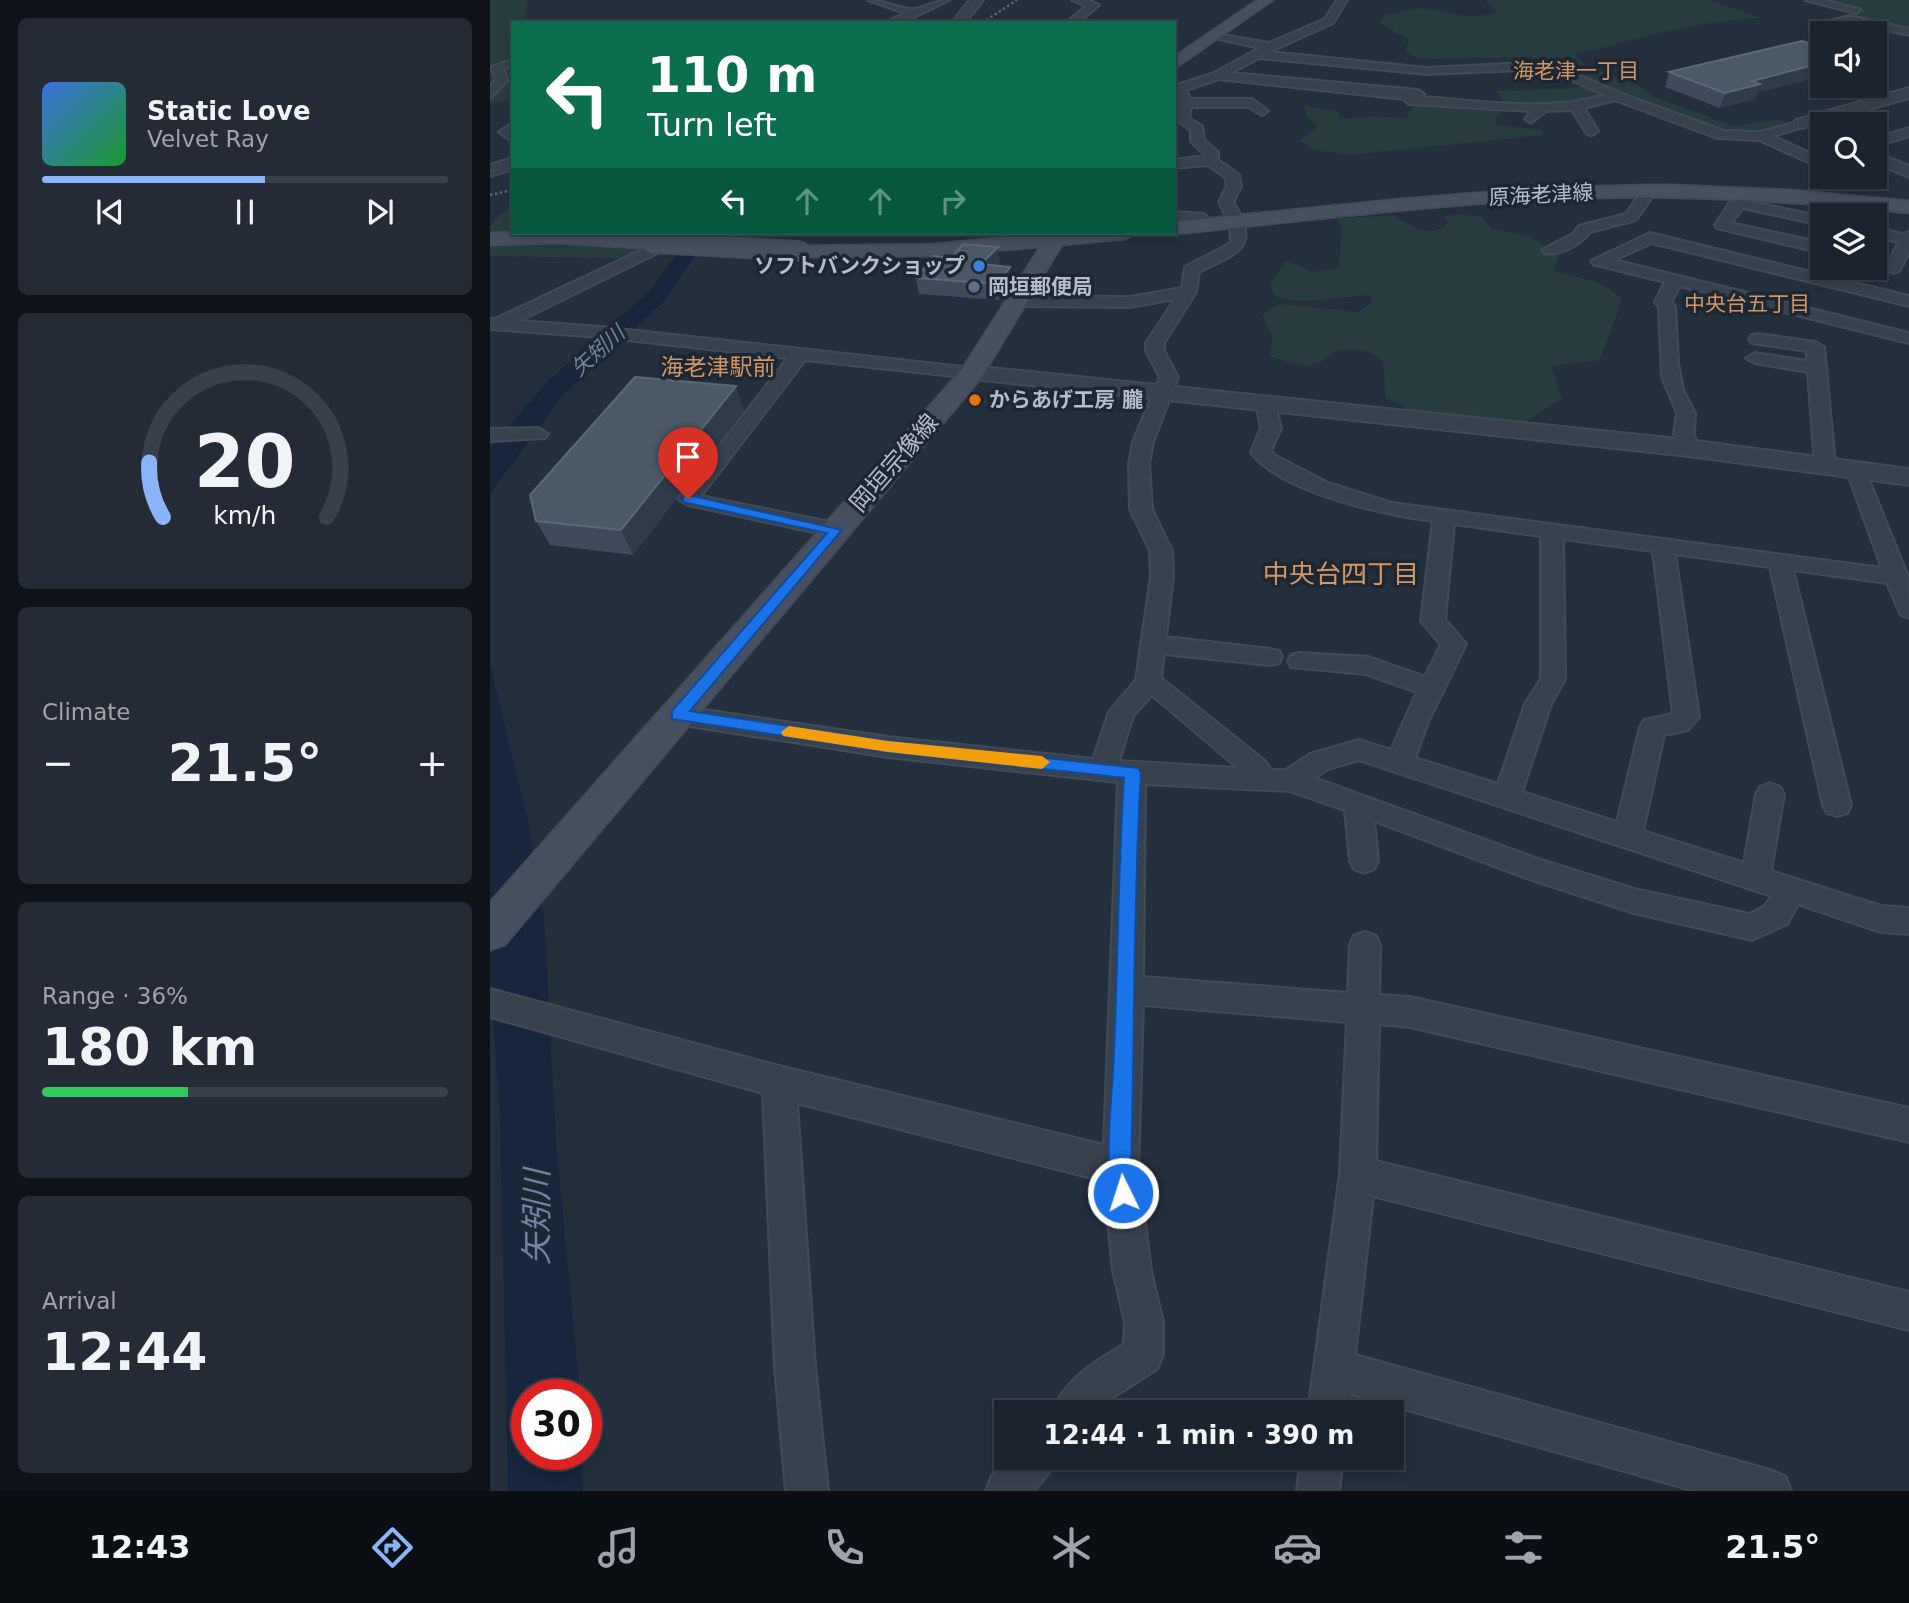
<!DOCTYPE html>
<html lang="en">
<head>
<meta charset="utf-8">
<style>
  body { margin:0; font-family:"DejaVu Sans","Noto Sans JP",sans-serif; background:#242b36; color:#f1f3f6; height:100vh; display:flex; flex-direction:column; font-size:26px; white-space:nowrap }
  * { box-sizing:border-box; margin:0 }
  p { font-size:23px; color:#a0a4aa }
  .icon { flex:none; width:38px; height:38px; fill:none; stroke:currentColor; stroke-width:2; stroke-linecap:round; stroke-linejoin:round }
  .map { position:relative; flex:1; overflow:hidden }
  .sheet { display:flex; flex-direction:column; gap:18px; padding:18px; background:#0f1319; width:490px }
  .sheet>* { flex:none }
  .top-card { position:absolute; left:21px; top:21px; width:665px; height:214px; border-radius:0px; box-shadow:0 4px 10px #0003,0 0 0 2px #39404a; background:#0b6e4f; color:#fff; overflow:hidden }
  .buttons { position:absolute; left:1320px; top:21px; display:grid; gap:14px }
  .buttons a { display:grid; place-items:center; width:77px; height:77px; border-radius:0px; background:#1b232e; box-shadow:0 4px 10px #0003,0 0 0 2px #39404a; font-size:35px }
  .speed { position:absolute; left:21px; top:1379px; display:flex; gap:14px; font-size:35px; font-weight:700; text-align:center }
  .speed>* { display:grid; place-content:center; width:91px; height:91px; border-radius:50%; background:#1b232e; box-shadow:0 4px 10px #0003,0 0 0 2px #39404a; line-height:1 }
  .speed .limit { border:10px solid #d22; background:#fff; color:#111 }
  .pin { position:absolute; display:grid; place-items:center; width:60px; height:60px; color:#fff; margin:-72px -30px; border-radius:50% 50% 50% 0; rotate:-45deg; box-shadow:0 0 7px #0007 }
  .pin .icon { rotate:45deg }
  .me { position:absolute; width:77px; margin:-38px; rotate:356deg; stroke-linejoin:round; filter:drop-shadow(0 0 5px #0008) }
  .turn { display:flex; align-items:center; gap:24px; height:147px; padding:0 21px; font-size:32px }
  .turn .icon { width:91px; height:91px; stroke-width:2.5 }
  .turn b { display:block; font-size:49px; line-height:60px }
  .lanes { display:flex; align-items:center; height:66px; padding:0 21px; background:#0003; justify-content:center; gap:35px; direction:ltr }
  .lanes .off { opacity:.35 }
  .big { font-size:52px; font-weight:700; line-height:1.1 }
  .sheet .widget { flex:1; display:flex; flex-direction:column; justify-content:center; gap:10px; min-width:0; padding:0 24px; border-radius:10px; background:#242b36 }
  .sheet .dial { align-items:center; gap:0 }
  .dial svg { height:182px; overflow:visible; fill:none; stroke:#39404a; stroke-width:7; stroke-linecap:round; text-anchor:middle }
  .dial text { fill:#f1f3f6; stroke:none }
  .song { display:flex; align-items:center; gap:21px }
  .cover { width:84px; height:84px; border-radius:10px; background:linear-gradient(135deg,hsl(220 70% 55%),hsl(130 70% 35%)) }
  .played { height:7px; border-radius:4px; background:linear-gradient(90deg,#8ab4f8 55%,#39404a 55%) }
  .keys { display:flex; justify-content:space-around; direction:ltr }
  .heat { display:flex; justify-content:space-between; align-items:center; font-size:38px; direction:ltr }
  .charge { height:10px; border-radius:5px; background:linear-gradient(90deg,#34c759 36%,#39404a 0) }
  .trip { position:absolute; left:504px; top:1400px; width:410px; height:70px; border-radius:0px; background:#1b232e; box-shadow:0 4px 10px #0003,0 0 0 2px #39404a; font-weight:700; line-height:70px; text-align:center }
  .menu { display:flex; height:112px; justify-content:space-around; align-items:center; background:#0b0e12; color:#a0a4aa }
  .menu .icon { width:49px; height:49px }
  .menu .active { color:#8ab4f8 }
  .menu b { font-size:32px; color:#f1f3f6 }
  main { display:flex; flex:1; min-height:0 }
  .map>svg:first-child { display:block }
  .green { fill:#263c3f }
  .water { fill:#17263c }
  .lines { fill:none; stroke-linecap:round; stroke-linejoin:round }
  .minor-casing { stroke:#414a57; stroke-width:4 }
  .tertiary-casing { stroke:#414a57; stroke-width:4 }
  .secondary-casing { stroke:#414a57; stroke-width:3 }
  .minor { fill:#38414e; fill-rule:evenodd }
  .tertiary { fill:#38414e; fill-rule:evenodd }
  .secondary { fill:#465061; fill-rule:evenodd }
  .rail { stroke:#5a6575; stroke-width:2.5; stroke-dasharray:2.5 2.5; stroke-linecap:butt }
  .secondary-bridge-casing { stroke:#414a57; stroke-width:22; stroke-linecap:butt }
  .secondary-bridge { stroke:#465061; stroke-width:20 }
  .wall { fill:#3f4b5c }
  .shaded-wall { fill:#2f3b4b }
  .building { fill:#4b5868; stroke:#5c6777; stroke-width:2 }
  .route { fill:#1a73e8; stroke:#114b97; stroke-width:2 }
  .slow { fill:#f59e0b }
  .shop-dot { fill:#3f7fe0; stroke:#1d2633; stroke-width:2.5 }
  .service-dot { fill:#5c6f8a; stroke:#1d2633; stroke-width:2.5 }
  .food-dot { fill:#e8710a; stroke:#1d2633; stroke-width:2.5 }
  .labels { text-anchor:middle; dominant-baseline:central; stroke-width:7; stroke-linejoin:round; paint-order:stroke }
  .far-neighbourhood-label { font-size:21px; fill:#d59563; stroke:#1d2633 }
  .far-street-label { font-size:21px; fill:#b4bcc9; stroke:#1d2633 }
  .far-poi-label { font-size:21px; font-weight:bold; fill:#b4bcc9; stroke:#1d2633; text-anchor:start }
  .far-water-label { font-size:21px; font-style:italic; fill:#6d86a8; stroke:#1d2633 }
  .far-quarter-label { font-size:23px; fill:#d59563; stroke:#1d2633 }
  .street-label { font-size:24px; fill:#b4bcc9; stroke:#1d2633 }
  .neighbourhood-label { font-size:26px; fill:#d59563; stroke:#1d2633 }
  .near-water-label { font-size:32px; font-style:italic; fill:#6d86a8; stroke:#1d2633 }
</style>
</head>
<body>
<main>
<section class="sheet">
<div class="widget">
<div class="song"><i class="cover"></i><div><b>Static Love</b><p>Velvet Ray</p></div></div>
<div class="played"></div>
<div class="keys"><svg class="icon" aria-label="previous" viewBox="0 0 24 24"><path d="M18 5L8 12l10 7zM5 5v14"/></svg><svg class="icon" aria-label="pause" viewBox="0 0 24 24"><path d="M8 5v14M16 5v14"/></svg><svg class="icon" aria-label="next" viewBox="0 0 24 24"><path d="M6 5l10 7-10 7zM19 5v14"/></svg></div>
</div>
<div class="widget dial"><svg viewBox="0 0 100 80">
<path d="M14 69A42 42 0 1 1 86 69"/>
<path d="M14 69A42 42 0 0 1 8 45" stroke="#8ab4f8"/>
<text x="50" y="56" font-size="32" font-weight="700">20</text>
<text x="50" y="72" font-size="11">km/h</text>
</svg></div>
<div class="widget"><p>Climate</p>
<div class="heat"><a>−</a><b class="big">21.5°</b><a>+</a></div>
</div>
<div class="widget"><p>Range · 36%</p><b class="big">180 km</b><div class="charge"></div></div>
<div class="widget"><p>Arrival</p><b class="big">12:44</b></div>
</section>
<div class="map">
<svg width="1419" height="1491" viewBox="0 0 1419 1491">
  <rect width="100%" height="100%" fill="#242f3e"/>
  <g class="green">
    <path d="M0,0H38L35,16L44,23H23V100L0,103Z"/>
    <path d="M996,0H1219L1271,18C1215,21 1170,32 1115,47C1105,50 1093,51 1084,54L1092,63L1127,78L1141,81L1166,98L1244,126L1287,120L1303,123L1262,135L1229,132L1133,97L1062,62L1040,57L927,59L916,51L919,40L889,22L895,15L929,8L981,17L1008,13Z"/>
    <path d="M1318,0H1419V32Z"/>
    <path d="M1095,86L1110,96L1105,101L1043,106L1016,103L1005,91L1079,89Z"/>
    <path d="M928,102L1016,109L1005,117L1007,125L1053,130V135L858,155L825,150L810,141L828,126L817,117L814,106L848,111L850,119L882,116L915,119Z"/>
    <path d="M23,202V233H186L162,259L0,256V226Z"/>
    <path d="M969,214L991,217L1001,228L1040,237L1069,255L1063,271C1086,277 1115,281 1132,299L1110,360L1061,366L1072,399L1031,424L919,416L915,406L896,398L893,362C881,350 863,346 847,351C840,353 835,360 828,363C812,369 795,361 780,356L782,334L772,315L790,304L867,312L882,303L880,295C858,296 806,306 788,297C782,295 782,288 780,283L797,261L823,272L849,268L852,229L847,219L904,215C921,226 941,240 958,223L955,216Z"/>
  </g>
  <g class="water">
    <path d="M202,233H221L174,301L72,396L0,494V448L56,383L158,293Z"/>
    <path d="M0,665L38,821L54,917L66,1142L90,1394L37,1395V1454H92L93,1491H18L10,1115L0,978Z"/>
  </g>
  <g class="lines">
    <g class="minor-casing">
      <g id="minor">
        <path d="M378,0C393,0 413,10 425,9C437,7 446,0 459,0L412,23H402L401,20L415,13Z"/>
        <path d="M582,0H598L609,5L588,23H576L596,6Z"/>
        <path d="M847,0H857L843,23L779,52L937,68L1058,62L1137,96L1234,131L1270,132L1316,120V126L1283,136L1332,159V168L1269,140L1227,138L1125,100L1094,108L1108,131L1102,135L1097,134L1082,110L1056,111L1041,123L1035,119L1042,111L919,104L914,99L729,79L696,90L700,99H762L778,111L772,115L759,107H701L699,119L712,126L714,140L728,152V160L749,175L751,186L743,202C772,249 747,252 709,272L706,292L674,343V351L688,377L663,442L659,464L662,509L682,551L683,576L676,637L780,649L789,651L792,657L789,663L780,665L674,654L671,678L775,761L781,770H796L820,754L869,740L901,750L927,692L876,674L801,667L798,661L801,655L810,653L878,657L935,677L951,645L931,621L943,521C896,515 789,492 761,452L771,428L766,403L768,399L775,397L784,403L791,428L781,451L784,455L838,483L902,503L1392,568L1356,469L1366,463L1373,465L1418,577L1419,618L1411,615L1397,583L1303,570L1361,805L1357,813L1347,816L1337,813L1333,805L1280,567L1185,554L1209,717L1198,730L1174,735L1153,831L1254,863L1266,794L1270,787L1280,783L1290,787L1294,794L1281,871L1391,906L1419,908V934L1391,932L1308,904L1297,924L1262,940L1144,913L1033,877L884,821L888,861L884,869L874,873L864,869L860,861L855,810L800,791L655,784L653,977L858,993L860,945L864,936L875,932L886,936L890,945L889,995L920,997L1419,1108V1142L920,1027L889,1024L886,1161L1419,1292V1330L883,1196L865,1355L1280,1470L1295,1476L1301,1491H1205L861,1394L858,1412H818L850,1174L857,1022L653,1005L648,1167L661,1271L673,1322V1355L667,1369L617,1401L608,1412H562C576,1378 604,1363 634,1344L635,1322L623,1271L614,1181L307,1103L325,1367L338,1491H296L285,1367L273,1093L0,1017V989L289,1066L614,1145L628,782L398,757L187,724L178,722L174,715L178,708L187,706L398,737L603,759L619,712L646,680L661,576L660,551L640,509L639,464L643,442L670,377L656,351V343L685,299L640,307L527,306L519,301L527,296L640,297L692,288L695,267L741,243L740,223L729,202L737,186L735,177L718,165L684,168V160L716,156L701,141V131L687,120L689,103L684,86L724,73L770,48L721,37V33L779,43L835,19ZM769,58L937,74L1056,69L1115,95C1056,112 992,101 931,97L934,94L928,90L741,73ZM964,524L1051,536V679L1035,704L1008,784L925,758L938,722L976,644L955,619ZM1073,539L1163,551L1183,714L1154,720L1150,727L1127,822L1032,792L1061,704L1075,679ZM662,695L748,768L629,761L643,716ZM869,760L1282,896L1275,906L1260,914L1144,889L1048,859L824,778L838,769Z"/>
        <path d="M1315,0H1334L1371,10L1366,13Z"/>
        <path d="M1360,16L1419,29V35L1360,22L1347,25L1372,33H1356L1328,24Z"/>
        <path d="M23,60V66L13,69L18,80L0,98V87L6,80L1,67Z"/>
        <path d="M23,123V142L9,132Z"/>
        <path d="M1419,128V136L1384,147V139Z"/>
        <path d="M1159,187L1166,191L1146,220L1100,232C1092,244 1069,256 1055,253L1052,250L1083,234L1089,226L1136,214L1154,188Z"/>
        <path d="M1253,200L1332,217V225L1253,208L1241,223L1332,243V253L1227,228L1225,225L1240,202Z"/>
        <path d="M684,212L714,214L725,225L718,229L705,221L684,220Z"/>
        <path d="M1384,228L1413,234L1419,232V252L1409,271L1403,273L1395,268L1409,242L1384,237Z"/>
        <path d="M188,233H208L29,321L111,327L482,368L491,373L482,378L315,360L211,496L354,525L357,530L354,535L346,537L198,505L188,499L298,358L111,337L0,329V319H5Z"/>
        <path d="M1160,233L1419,296V306L1162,243L1124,260L1419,333V343L1190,286L1181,302L1185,307L1188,363L1193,390L1205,413L1204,434L1208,448L1198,454L1191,452L1184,434L1187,413L1172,377L1169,307L1165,302L1175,282L1103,264L1101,261Z"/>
        <path d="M1268,334L1325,342L1334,347L1345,465L1342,469H1328L1325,465L1318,372L1265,363L1256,358L1265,353L1317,361V351L1262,343L1259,339L1262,335Z"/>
        <path d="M48,428L58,434L55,438L0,441V429Z"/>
        <path d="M517,1458H565L559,1473L544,1491H496L502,1476Z"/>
        <path d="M811,1458H853L849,1491H807Z"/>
      </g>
    </g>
    <g class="tertiary-casing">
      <g id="tertiary">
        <path d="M480,0H493L475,23H462Z"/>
        <path d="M1419,88V98L1312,128L1304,123L1306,120Z"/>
        <path d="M1384,152L1419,166V177L1384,163Z"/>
        <path d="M23,158V169L0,176V165Z"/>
        <path d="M482,366L1198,440L1419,469V485L1198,456L474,378L471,373L474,368Z"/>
      </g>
    </g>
    <g class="secondary-casing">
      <g id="secondary">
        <path d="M767,0H783L684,69V57Z"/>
        <path d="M1181,185L1300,190L1419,201V213C1313,202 1208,195 1101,198C962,202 823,220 684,234L678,233H684V222C850,205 1015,185 1181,185Z"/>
        <path d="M0,233C23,232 164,229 174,243L163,249L68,243L0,245Z"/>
        <path d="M559,233H646L635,239L572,245L491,378L15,945L0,950V902L472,369L550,247L444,256L311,257L300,251L303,246L444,244Z"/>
      </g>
    </g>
    <use href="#minor" class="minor"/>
    <use href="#tertiary" class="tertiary"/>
    <use href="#secondary" class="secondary"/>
    <g class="rail">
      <path d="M492,23L527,0"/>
      <path d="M0,195L23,190"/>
    </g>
    <g class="secondary-bridge-casing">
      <path id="secondary-bridge" d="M163,243L311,251"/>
    </g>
    <use href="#secondary-bridge" class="secondary-bridge"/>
  </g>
  <g class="wall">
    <path d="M1324,45L1267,93L1265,99L1230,108L1175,87L1179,72Z"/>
    <path d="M510,263L507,266L522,283L509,300L429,294L426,278Z"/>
    <path d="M254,410L143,555L60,545L46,521Z"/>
  </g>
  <g class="shaded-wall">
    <path d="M1395,47L1390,61L1384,62V50Z"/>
    <path d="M1332,63V76L1267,93L1265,99L1230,108L1235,93L1262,81Z"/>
    <path d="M508,247L510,263L493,280L491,264Z"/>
    <path d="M520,267L522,283L509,300L507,284Z"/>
    <path d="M246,386L254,410L143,555L131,530Z"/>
  </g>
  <g class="building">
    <path d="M1312,41L1324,45L1332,43V63L1262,81L1270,84L1235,93L1179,72Z"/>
    <path d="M1384,44L1395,47L1384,50Z"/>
    <path d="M473,244L508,247L491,264L520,267L507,284L426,278L444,256L461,258Z"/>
    <path d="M145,377L246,386L131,530L46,521L40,495Z"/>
  </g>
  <path class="route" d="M198,495L352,530L200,711L398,741L648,768L651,773C643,904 645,1036 641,1167L644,1193L641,1201L633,1204L625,1201C612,1167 623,1089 624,1051C628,960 628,869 634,778L398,752L182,719V711L337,533L193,502V496Z"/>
  <path class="slow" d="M299,726L398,741L552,756L560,762L552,769L398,752L293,736L291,732Z"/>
  <circle class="shop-dot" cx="489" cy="266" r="7"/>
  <circle class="service-dot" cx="484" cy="287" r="7"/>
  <circle class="food-dot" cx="485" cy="400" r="7"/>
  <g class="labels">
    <g class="far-neighbourhood-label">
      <text x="1086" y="71">海老津一丁目</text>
      <text x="1257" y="304">中央台五丁目</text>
    </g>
    <g class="far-street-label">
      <text transform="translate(1051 195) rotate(-3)">原海老津線</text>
    </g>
    <g class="far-poi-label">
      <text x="475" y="266" text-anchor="end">ソフトバンクショップ</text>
      <text x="498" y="287">岡垣郵便局</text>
      <text x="499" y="400">からあげ工房 朧</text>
    </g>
    <g class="far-water-label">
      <text transform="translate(108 351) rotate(-42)">矢矧川</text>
    </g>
    <g class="far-quarter-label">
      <text x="228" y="367">海老津駅前</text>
    </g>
    <g class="street-label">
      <text transform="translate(404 463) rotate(-49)">岡垣宗像線</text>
    </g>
    <g class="neighbourhood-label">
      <text x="851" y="574">中央台四丁目</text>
    </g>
    <g class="near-water-label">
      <text transform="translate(47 1217) rotate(-90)">矢矧川</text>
    </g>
  </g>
</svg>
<div class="buttons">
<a><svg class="icon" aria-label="sound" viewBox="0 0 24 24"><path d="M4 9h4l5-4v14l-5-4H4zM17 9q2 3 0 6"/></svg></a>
<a><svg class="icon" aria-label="search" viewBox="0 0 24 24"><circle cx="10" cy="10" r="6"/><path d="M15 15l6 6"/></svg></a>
<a><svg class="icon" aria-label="layers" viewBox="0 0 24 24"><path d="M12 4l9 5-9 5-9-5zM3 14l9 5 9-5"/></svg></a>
</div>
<div class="speed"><div class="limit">30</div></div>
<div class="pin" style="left:198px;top:499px;background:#d93025"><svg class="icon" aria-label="arrive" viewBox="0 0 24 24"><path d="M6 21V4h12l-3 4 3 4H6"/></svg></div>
<svg class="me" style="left:633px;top:1193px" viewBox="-20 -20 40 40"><circle r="17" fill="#1a73e8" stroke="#fff" stroke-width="3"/><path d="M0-11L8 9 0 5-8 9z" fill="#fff"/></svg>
<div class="trip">12:44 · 1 min · 390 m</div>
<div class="top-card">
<div class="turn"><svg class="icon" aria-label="left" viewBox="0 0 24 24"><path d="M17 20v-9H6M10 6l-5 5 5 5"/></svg><div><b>110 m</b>Turn left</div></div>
<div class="lanes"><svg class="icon" aria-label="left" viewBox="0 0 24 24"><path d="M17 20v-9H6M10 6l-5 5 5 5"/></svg><svg class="icon off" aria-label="ahead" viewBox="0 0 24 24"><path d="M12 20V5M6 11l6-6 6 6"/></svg><svg class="icon off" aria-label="ahead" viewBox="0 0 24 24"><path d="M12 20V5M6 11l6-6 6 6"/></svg><svg class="icon off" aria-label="right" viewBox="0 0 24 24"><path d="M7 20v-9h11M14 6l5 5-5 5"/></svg></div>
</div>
</div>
</main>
<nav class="menu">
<b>12:43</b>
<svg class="icon active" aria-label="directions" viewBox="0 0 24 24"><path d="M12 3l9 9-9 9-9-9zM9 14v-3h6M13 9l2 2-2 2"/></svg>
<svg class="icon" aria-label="music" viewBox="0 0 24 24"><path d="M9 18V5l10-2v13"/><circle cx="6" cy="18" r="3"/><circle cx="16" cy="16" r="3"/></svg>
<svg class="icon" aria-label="phone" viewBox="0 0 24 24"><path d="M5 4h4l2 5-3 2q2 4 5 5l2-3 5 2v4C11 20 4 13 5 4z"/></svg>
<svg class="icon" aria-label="climate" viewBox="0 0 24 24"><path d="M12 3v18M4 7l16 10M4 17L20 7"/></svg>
<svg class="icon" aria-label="car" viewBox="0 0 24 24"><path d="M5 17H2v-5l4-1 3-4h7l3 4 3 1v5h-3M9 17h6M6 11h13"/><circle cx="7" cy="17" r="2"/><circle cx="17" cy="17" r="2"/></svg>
<svg class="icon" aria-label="filters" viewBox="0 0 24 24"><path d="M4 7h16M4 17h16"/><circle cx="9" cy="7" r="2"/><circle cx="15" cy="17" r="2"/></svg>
<b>21.5°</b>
</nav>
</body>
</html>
